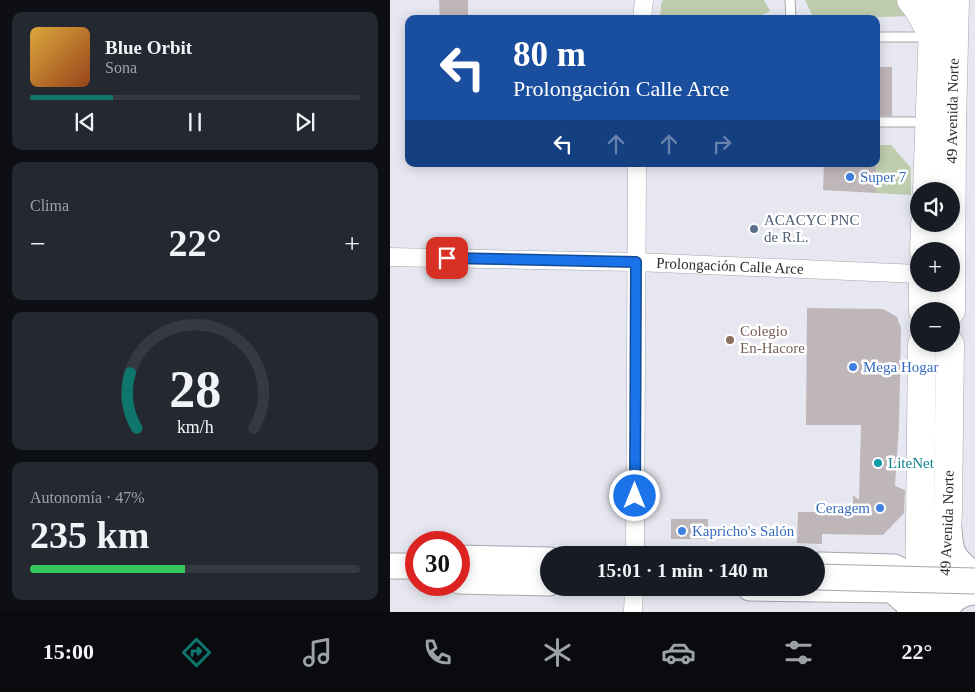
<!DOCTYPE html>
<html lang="es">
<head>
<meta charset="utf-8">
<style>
  body { margin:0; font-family:Georgia,serif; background:#242831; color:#f1f3f6; height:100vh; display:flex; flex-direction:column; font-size:19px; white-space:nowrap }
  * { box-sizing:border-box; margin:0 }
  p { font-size:16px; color:#9ea1a6 }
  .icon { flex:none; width:28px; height:28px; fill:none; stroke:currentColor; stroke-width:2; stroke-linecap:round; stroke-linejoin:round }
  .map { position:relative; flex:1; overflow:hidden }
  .details { display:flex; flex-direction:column; gap:12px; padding:12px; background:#0d0f14; width:390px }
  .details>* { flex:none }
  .hud { position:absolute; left:15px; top:15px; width:475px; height:152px; border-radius:10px; box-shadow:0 2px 12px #0003; background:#1a4fa0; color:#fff; overflow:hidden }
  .buttons { position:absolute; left:520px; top:182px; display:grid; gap:10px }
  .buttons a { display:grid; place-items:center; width:50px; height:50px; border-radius:50%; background:#171b24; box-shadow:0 2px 12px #0003; font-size:25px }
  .speed { position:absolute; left:15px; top:531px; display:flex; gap:10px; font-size:25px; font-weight:700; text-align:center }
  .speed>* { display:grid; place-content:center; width:65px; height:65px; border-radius:50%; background:#171b24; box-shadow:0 2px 12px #0003; line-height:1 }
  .speed .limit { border:8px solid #d22; background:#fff; color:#111 }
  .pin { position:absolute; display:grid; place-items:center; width:42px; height:42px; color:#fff; margin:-21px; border-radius:10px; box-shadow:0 2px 8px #0006 }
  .me { position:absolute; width:55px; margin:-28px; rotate:0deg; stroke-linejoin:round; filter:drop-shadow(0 0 4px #0008) }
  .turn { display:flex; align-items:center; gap:18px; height:105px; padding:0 25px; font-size:22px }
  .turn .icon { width:65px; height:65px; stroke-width:2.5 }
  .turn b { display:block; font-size:35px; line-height:42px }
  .lanes { display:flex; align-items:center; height:48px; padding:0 25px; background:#0003; justify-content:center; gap:25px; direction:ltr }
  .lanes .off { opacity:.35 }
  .big { font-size:38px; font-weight:700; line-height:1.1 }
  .details .widget { flex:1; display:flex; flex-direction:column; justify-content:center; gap:8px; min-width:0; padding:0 18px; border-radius:10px; background:#242831 }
  .details .dial { align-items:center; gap:0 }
  .dial svg { height:130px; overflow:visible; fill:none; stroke:#363941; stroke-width:7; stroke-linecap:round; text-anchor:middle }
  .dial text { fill:#f1f3f6; stroke:none }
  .song { display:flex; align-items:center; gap:15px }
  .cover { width:60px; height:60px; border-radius:8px; background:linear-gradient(135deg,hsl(40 70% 55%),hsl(20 70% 35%)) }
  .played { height:5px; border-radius:2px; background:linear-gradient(90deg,#0f766e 25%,#363941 25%) }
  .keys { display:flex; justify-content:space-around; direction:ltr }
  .heat { display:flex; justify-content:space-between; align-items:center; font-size:28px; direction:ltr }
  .charge { height:8px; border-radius:4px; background:linear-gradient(90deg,#34c759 47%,#363941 0) }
  .trip { position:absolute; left:150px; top:546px; width:285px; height:50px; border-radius:25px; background:#171b24; box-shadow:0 2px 12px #0003; font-weight:700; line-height:50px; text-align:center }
  .dock { display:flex; height:80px; justify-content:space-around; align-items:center; background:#090b0e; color:#9ea1a6 }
  .dock .icon { width:35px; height:35px }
  .dock .selected { color:#0f766e }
  .dock b { font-size:22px; color:#f1f3f6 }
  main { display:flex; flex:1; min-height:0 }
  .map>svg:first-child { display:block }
  .green { fill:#bfcdaf }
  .building { fill:#bfb6ba }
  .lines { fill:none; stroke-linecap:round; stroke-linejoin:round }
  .lane-casing { stroke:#a5a6ae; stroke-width:11 }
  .street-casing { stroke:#a5a6ae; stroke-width:19 }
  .secondary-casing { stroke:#a5a6ae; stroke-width:27 }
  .primary-casing { stroke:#a5a6ae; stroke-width:29 }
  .lane { stroke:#fff; stroke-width:9 }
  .street { stroke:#fff; stroke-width:18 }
  .secondary { stroke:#fff; stroke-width:25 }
  .primary { stroke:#fff; stroke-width:28 }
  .secondary-bridge-casing { stroke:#a5a6ae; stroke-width:27; stroke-linecap:butt }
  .secondary-bridge { stroke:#fff; stroke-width:25 }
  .route-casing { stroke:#114b97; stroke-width:12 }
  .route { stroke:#1a73e8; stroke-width:9 }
  .shop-dot { fill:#3f7fe0; stroke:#fff; stroke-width:2 }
  .service-dot { fill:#5c6f8a; stroke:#fff; stroke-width:2 }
  .education-dot { fill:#8d6e63; stroke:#fff; stroke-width:2 }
  .culture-dot { fill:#0f9aa8; stroke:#fff; stroke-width:2 }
  .labels { text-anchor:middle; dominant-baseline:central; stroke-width:5; stroke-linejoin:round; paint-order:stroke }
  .street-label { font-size:15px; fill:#2d2d31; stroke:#fff }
  .shop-label { font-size:15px; fill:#366cbe; stroke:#fff; text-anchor:start }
  .service-label { font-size:15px; fill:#4e5e75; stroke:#fff; text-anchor:start }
  .education-label { font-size:15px; fill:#785e54; stroke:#fff; text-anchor:start }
  .culture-label { font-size:15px; fill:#0d838f; stroke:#fff; text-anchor:start }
</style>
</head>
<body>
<main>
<section class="details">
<div class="widget">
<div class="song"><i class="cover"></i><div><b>Blue Orbit</b><p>Sona</p></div></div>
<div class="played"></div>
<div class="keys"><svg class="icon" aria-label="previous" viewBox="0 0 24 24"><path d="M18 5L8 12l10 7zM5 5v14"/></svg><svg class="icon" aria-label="pause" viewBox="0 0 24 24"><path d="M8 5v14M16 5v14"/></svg><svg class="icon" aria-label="next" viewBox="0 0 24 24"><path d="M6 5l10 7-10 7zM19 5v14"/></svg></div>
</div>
<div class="widget"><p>Clima</p>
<div class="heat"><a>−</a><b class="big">22°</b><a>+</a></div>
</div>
<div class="widget dial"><svg viewBox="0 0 100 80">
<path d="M14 69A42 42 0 1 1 86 69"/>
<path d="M14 69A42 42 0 0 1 10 35" stroke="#0f766e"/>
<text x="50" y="56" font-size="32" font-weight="700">28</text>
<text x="50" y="72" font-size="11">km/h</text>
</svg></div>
<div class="widget"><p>Autonomía · 47%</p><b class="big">235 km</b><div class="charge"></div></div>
</section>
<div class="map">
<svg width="585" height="612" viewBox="0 0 585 612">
  <rect width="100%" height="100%" fill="#e6e7f0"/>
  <g class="green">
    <path d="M273,0H374L380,11L364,19H270L271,4Z"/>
    <path d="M415,0H511L523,16L424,19Z"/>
    <path d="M487,145H501L521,168V195L486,193Z"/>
  </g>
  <g class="building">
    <path d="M49,0H78V19H50Z"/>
    <rect x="486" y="67" width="16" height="49"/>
    <path d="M434,164H486V193L433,190Z"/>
    <path d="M417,308L493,309L507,317L511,328L509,425L505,486L515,490L514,513L493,535L432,534V544L407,543L408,512H433V505L463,506V495L469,500L471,425H416Z"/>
    <rect x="281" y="519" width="37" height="20"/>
  </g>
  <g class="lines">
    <g class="lane-casing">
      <g id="lane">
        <path d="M400,0L401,19"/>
        <path d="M486,37H538"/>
        <path d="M486,122H536"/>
      </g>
    </g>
    <g class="street-casing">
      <g id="street">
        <path d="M252,19L254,0"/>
        <path id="s1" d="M0,257L246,262L529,274"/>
        <path d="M245,555L247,164"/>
        <path d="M243,612L244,588"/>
      </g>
    </g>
    <g class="secondary-casing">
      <g id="secondary">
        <path d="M559,530C561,551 561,555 577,569"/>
        <path d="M69,558L159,560"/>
        <path d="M430,565L504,567C512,570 514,578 511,585L505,590"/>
        <path d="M0,566H26"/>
        <path d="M69,581L159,583"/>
        <path d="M360,588L502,590L516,602L522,612"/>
        <path d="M555,612C561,600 572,592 585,592"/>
      </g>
    </g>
    <g class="primary-casing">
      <g id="primary">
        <path d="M521,0L528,9L544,37"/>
        <path d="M537,191L544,0"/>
        <path d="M534,251L535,224"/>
        <path d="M533,311V284"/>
        <path id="s2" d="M561,311L562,125L565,0"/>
        <path d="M529,612L532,344"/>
        <path id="s3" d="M553,612L558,511L560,344"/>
      </g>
    </g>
    <use href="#lane" class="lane"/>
    <use href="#street" class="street"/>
    <use href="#secondary" class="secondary"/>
    <use href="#primary" class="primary"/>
    <g class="secondary-bridge-casing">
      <path id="secondary-bridge" d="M426,577L585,581"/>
    </g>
    <use href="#secondary-bridge" class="secondary-bridge"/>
  </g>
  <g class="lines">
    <g class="route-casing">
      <path id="route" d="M57,258L246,262L245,496"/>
    </g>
    <use href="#route" class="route"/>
  </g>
  <g class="shop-dot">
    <circle cx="460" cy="177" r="5"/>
    <circle cx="463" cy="367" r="5"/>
    <circle cx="490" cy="508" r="5"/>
    <circle cx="292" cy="531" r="5"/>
  </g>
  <circle class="service-dot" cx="364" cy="229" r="5"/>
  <circle class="education-dot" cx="340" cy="340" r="5"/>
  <circle class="culture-dot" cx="488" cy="463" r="5"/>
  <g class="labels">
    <g class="street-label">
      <text stroke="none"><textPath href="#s2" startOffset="200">49 Avenida Norte</textPath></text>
      <text stroke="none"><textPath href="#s1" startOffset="340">Prolongación Calle Arce</textPath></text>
      <text stroke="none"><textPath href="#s3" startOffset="89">49 Avenida Norte</textPath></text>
    </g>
    <g class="shop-label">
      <text x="470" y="177">Super 7</text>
      <text x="473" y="367">Mega Hogar</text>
      <text x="480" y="508" text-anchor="end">Ceragem</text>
      <text x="302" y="531">Kapricho's Salón</text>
    </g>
    <g class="service-label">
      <text x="374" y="220">ACACYC PNC<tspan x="374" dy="17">de R.L.</tspan></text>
    </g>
    <g class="education-label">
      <text x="350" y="331">Colegio<tspan x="350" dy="17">En-Hacore</tspan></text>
    </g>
    <g class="culture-label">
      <text x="498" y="463">LiteNet</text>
    </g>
  </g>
</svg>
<div class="buttons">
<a><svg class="icon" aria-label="sound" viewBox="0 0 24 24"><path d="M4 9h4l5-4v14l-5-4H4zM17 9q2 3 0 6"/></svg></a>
<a>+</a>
<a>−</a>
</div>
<div class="speed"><div class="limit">30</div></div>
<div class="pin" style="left:57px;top:258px;background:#d93025"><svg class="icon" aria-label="arrive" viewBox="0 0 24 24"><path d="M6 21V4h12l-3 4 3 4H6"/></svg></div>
<svg class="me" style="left:245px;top:496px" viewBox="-20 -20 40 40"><circle r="17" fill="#1a73e8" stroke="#fff" stroke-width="3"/><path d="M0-11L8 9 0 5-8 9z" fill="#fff"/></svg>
<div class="trip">15:01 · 1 min · 140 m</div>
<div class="hud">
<div class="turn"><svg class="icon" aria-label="left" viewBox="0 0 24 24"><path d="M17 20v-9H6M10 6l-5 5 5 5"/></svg><div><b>80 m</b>Prolongación Calle Arce</div></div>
<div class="lanes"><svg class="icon" aria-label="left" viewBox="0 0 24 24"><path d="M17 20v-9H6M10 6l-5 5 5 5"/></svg><svg class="icon off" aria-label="ahead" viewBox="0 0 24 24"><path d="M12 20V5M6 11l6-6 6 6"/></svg><svg class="icon off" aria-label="ahead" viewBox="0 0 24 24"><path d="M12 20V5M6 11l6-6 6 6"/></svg><svg class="icon off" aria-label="right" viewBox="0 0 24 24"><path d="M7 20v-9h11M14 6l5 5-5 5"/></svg></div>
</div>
</div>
</main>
<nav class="dock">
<b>15:00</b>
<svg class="icon selected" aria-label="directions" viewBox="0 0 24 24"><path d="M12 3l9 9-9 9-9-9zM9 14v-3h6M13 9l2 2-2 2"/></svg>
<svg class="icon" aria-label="music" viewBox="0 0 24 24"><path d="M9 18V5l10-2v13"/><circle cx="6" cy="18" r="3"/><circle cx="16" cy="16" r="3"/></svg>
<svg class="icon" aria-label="phone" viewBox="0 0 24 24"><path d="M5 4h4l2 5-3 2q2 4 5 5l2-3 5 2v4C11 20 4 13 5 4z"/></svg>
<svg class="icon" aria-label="climate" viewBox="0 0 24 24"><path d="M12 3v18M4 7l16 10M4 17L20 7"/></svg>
<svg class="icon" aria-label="car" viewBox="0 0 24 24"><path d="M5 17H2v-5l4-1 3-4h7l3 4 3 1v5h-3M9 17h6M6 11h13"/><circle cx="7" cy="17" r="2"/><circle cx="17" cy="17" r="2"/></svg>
<svg class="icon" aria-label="filters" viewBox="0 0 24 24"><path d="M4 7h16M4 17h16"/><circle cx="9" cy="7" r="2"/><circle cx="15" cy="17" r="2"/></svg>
<b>22°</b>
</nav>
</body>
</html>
